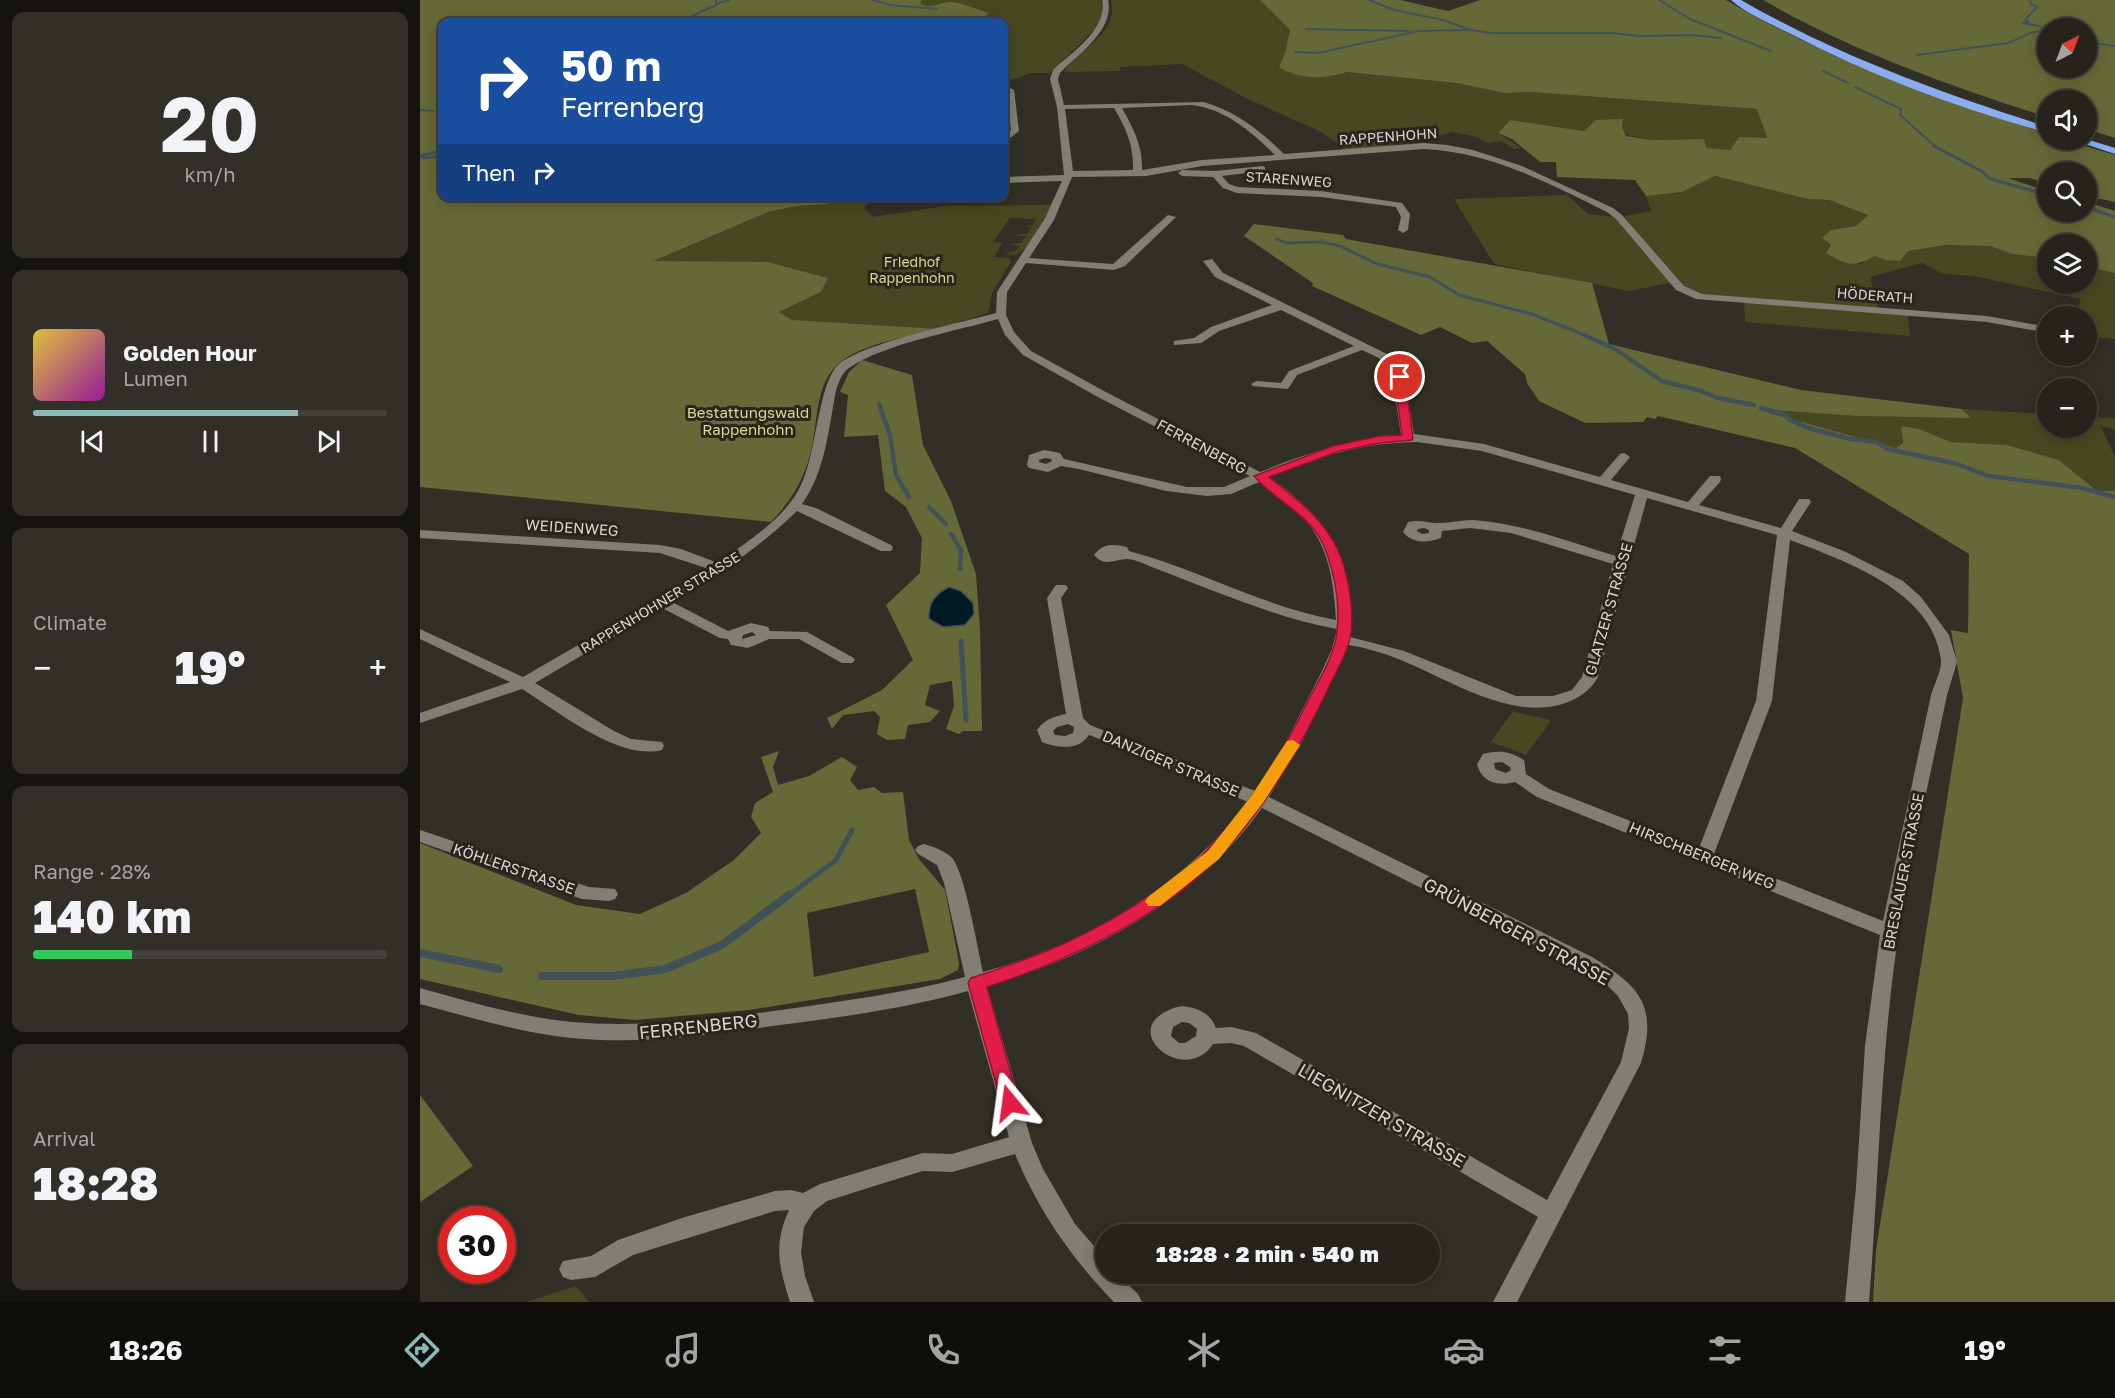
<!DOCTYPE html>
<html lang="en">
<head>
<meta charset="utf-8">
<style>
  body { margin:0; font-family:"Golos Text",sans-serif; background:#322f29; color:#f1f3f6; height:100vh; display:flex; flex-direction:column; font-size:22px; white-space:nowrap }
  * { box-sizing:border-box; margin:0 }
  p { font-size:20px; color:#a4a4a3 }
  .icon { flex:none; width:33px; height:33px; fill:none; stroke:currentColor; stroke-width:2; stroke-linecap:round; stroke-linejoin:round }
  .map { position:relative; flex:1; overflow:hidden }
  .sheet { display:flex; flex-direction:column; gap:12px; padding:12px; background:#15130f; width:420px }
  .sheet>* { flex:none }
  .hud { position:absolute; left:18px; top:18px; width:570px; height:183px; border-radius:12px; box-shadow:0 3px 15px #0003,0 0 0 2px #42403b; background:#1a4fa0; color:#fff; overflow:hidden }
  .needle { width:39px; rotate:42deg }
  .fabs { position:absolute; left:1617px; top:18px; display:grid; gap:12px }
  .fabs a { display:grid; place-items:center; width:60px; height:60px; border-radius:50%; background:#26231c; box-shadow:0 3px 15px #0003,0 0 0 2px #42403b; font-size:30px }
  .speed { position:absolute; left:18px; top:1206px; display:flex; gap:12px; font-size:30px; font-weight:700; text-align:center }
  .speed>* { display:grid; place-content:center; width:78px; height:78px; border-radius:50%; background:#26231c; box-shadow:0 3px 15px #0003,0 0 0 2px #42403b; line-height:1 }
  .speed .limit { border:9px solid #d22; background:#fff; color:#111 }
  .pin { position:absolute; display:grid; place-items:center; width:51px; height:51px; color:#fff; margin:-26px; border:3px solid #fff; border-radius:50%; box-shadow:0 2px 6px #0007 }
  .me { position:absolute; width:66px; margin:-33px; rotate:344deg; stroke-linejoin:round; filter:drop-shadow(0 0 4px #0008) }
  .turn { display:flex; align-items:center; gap:21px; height:126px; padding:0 24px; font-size:27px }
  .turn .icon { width:78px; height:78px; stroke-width:2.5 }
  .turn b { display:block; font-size:42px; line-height:51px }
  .then { display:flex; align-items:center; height:57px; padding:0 24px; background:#0003; gap:12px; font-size:22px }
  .big { font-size:45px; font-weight:800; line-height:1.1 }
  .sheet .widget { flex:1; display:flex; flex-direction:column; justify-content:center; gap:9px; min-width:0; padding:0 21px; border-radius:12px; background:#322f29 }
  .sheet .dial { align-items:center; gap:0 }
  .dial b { font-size:78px; line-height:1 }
  .song { display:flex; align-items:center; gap:18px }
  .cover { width:72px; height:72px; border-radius:9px; background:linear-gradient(135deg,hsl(50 70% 55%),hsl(300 70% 35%)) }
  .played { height:6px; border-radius:3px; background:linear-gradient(90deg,#8bbbb9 75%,#42403b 75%) }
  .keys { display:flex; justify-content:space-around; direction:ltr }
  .heat { display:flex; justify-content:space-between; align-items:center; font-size:33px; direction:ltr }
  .charge { height:9px; border-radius:4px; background:linear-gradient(90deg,#34c759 28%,#42403b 0) }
  .trip { position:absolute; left:675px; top:1224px; width:345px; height:60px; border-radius:30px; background:#26231c; box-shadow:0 3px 15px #0003,0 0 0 2px #42403b; font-weight:800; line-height:60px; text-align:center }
  .menu { display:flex; height:96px; justify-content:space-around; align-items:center; background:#0f0e0b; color:#a4a4a3 }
  .menu .icon { width:42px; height:42px }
  .menu .on { color:#8bbbb9 }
  .menu b { font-size:27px; color:#f1f3f6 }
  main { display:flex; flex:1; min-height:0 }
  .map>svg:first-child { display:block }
  .green { fill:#464821 }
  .forest { fill:#656937; fill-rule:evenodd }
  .water { fill:#001a25; stroke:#405258; stroke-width:1.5 }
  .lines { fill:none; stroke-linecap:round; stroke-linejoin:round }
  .stream-far4 { stroke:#405258; stroke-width:2 }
  .stream-far3 { stroke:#405258; stroke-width:3 }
  .stream-far2 { stroke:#405258; stroke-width:4.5 }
  .stream-far1 { stroke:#405258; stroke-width:5 }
  .stream { stroke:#405258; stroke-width:8 }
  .minor { fill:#817e73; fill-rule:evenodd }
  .highway { fill:#8aadf2; fill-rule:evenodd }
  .route { fill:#e11d48; stroke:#92132f; stroke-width:1.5 }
  .slow { fill:#f59e0b }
  .labels { text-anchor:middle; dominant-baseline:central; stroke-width:6; stroke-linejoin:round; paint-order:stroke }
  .far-street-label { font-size:14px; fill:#d7d6d0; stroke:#28251c }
  .far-park-label { font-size:14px; fill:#d5db8d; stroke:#28251c }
  .park-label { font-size:15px; fill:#d5db8d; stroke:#28251c }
  .street-label { font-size:15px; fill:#d7d6d0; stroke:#28251c }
  .near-street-label { font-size:18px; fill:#d7d6d0; stroke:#28251c }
</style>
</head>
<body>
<main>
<section class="sheet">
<div class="widget dial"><b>20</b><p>km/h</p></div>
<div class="widget">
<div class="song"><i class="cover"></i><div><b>Golden Hour</b><p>Lumen</p></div></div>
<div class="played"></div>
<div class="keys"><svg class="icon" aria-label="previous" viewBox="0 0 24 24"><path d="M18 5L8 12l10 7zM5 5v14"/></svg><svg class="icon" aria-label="pause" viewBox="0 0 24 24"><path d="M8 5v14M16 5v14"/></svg><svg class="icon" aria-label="next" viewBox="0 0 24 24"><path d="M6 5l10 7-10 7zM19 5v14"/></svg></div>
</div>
<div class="widget"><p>Climate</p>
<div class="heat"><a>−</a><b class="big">19°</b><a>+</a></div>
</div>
<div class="widget"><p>Range · 28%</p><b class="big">140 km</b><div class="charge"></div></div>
<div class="widget"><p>Arrival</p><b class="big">18:28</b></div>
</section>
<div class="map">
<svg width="1695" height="1302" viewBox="0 0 1695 1302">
  <rect width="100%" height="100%" fill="#322f26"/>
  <g class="green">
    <path d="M419,0H681L683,13L677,27L630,73H611L584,83V22H508L549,19Z"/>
    <path d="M691,0H840L870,30L865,53L859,67L916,76L927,72L1036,83L1085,93L1111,92L1337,109L1347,139L1319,137L1310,150L1285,148L1284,139L1232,140L1206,135L1202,127L1203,120L1164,131L1090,120L1078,133L1101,148L1094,149L1081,141L1068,143L1057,137L1032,132L1006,140L929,151L901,132L828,99L762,64L700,67V71L644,72C659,48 700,34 691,0Z"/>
    <path d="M1295,176L1388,199L1409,200L1448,215L1436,226L1411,230L1402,238L1411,245L1406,252L1440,264L1455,256L1465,260L1488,251L1526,245L1570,246L1592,254L1627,258L1628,284H1666L1667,267L1695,273V339L1667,336L1666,316H1654L1661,299L1554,276L1523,274L1502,263L1450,277L1459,310L1487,312L1490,336L1325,322L1324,301L1280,297L1254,282L1209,291L1074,264L1034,199L1147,195L1168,214L1195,217L1224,242L1204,216L1231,211L1226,196L1262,192Z"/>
    <path d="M420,197H452L444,208L453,217L526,206L631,205C622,221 607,264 585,253L596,251L600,246L591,245V244L601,243L606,236H597L598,234H607L612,227H604L613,225L616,219L590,218L573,242L582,243L574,257L589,258L591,262L572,293L568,313L518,329L322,336L372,320L359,312L401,292L408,278L348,262H233L348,212L378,206L407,204Z"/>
    <path d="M1542,409L1627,414L1628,428H1666L1667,417L1695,418V430L1680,425L1695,457V491H1677L1639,460L1587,445L1531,442L1499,429L1481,426L1483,443L1476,448L1348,413L1351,410L1437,416L1550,417Z"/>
    <path d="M1093,711C1106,716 1118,715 1131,721L1106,755L1071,742Z"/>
    <path d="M156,1286L169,1302H106Z"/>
  </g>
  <g class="forest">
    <path d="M0,0H502L500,3C512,11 519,1 532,2C543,3 558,10 569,13L564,17L508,22H386L370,16L347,22H22V196L420,197L407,204L378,206L348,212L234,261L348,262L408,278L401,292L359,312L372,320L518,329C489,337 445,343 422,361C393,382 399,424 390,455C383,482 370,502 351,522L0,487Z"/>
    <path d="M840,0H980L1028,11L1060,0H1306L1343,21L1415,56L1462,76L1627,134L1628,140H1645L1695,155V202L1667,196L1666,172H1628L1627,184L1610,178H1588L1627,191L1628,212H1666L1667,202L1695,211V273L1667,267L1666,244H1628L1627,258L1592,254L1570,246L1526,245L1488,251L1480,261L1465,260L1455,256C1433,268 1427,265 1406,253L1411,245L1402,238L1411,230L1436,226L1448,215L1409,200L1388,199L1295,176L1262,192L1226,196L1215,180L1137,177L1136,162H1120L1092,139L1078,133L1090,120L1164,131L1176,120L1203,119L1202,127L1206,136L1232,140L1284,139L1286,148L1310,150L1319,137L1347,138L1337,109L1111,92L1085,93L1036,83L927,72C906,80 877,79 859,67L865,53L870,30Z"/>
    <path d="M1343,0H1695V138L1667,129L1666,100H1628L1627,117C1530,86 1432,51 1343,0ZM1666,28V68H1628V28Z"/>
    <path d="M834,224L923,235L926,239L1172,283L1189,344L1381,390L1542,409L1551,418L1437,416L1351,410L1349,413L1476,448L1483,443L1481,426L1499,429L1531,442L1587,445L1639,460L1677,491H1695V1302H1453L1456,1250L1543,698L1531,630L1548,633L1549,554L1375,448L1238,416L1235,419L1227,417L1223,422L1165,423L1119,401L1107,383L1105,374L1067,341L1052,343L1020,327L1001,335L892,286L893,283L824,236Z"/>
    <path d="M442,360L492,375L503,445L531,501L556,574L560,629L562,731H543L539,734L526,729L534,706L532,681L510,685L505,705L520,711L510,722L488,725L485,739L467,740L457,734L460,717L454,711L423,715L412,729L407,718L462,690L493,660L466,605L500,573L502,538L486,507L465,491L458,435L424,437L428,395L420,392L429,372Z"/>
    <path d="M359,751L353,767L358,785L389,776L422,757L437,767L430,780L438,790L454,787L462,793L483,792L489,840L499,859L525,890L539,963L538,970L520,979L329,1010L215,1020L159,1015L0,979V843L156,905L220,914L266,893L314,860L341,833L331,817L335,803L353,792L341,757ZM495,889L509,952L394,977L387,913Z"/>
    <path d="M0,1095L53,1166L0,1202Z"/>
  </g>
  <path class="water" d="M529,587L541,591L553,603L554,614L545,625L523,627L509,619C508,603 515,594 529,587Z"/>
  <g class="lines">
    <g class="stream-far4">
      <path d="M453,0L470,5L517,9"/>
      <path d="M949,0L974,10L1023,20L1050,30L1071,33H1192L1219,36L1272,35L1301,38"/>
      <path d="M1239,0L1270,19L1351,51"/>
      <path d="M296,4L309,0"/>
      <path d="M259,22L296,5V0"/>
      <path d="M886,29L988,31"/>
      <path d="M1666,42L1695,46"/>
      <path d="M875,52L898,53L999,31L1047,30"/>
      <path d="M1497,55L1588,43C1605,37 1607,31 1626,31L1619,26L1602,23L1609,22L1605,20L1617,7L1611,4L1610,0"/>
      <path d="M1403,71L1428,83"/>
      <path d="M1435,87L1481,109L1480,115L1516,147"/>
      <path d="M0,110L14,111"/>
    </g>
    <g class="stream-far3">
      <path d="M1514,146L1563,172L1570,179L1628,195"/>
      <path d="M0,156L22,150"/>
      <path d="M3,158L22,156"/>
      <path d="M1666,207L1695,217"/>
      <path d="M857,239L866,243L901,242L920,246L957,264L1010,277L1039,295L1112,314L1167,336"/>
    </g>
    <g class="stream-far2">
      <path d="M1164,335L1195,349L1242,381L1278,390L1298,398L1334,405"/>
      <path d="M459,404L470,435L476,475L489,497"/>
      <path d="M1341,408L1364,414L1370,420L1388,428L1431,439L1456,442L1468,449L1537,464L1569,476L1662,488L1695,497"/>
      <path d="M509,507L526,524"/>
      <path d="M531,534L541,550L540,569"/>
    </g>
    <g class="stream-far1">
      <path d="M541,641L546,720"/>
      <path d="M368,896L416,860L432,830"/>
    </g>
    <g class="stream">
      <path d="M0,953L79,969"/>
      <path d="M122,976H192L245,969L302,945L370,894"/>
    </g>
    <g class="minor">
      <path d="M682,0H688C695,30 658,54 640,73L638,79L644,105L784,102C815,111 841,131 864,154L1004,143L1027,145L1053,150L1102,166L1193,208L1202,215L1264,286L1282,294L1567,316L1628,327V333L1567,322L1276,299L1256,290L1196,219L1187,212C1129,183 1070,152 1004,149L782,166L726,176L652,177L634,220L609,258L693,264L748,215L756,217L705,266L694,270L606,263L587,292L586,315L594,332L611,351L684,391L840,472C886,453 932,439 981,435L971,370L959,358L942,350L877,375L868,389L833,386L831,384L837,381L861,383L869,371L934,346L861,310L799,331L781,343L754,345V341L774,338L791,327L852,305L795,277L783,261L792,259L803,273L967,354L983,369L994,434L1064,444L1180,477L1200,454L1204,453L1210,457L1191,480L1268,502L1290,476H1300L1301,479L1300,482L1279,505L1361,528L1379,499H1389L1391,502L1372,531L1426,552L1483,581L1501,597L1529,635L1537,662L1527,695C1511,773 1492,852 1479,931C1460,1053 1459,1179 1449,1302H1425L1436,1187L1445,1046L1460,935L1117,797L1095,782C1078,787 1061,782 1057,764L1063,754C1080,750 1089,751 1104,760L1106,774L1129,789L1279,848L1336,701L1357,535L1227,498L1178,677C1162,706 1123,712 1092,705C1035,693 987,653 928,645L881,744L849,797L1172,957C1220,986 1238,1006 1221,1063L1097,1302H1073L1118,1217L824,1046L811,1043L793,1044C766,1085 702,1035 745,1012C753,1008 759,1005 768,1007C781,1009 791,1015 796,1028L811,1027L836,1033L1127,1200L1201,1062L1209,1028L1208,1014L1198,996L1188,986L1158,967L842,808C777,899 672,956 567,986L612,1143L623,1169L655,1224L686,1260V1274H697L718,1294L722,1302H694C652,1259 618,1210 595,1154L532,1172L503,1171L467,1182L407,1201L394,1211L384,1227L381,1252L385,1276L394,1302H370C359,1267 353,1245 369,1210L355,1211L213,1255L175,1277L151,1280L143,1277L139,1269L143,1261L171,1256L198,1240L265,1217L355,1191L371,1190L383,1193L400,1184L503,1153L532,1154L589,1137L548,991C487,1008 423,1017 360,1025C291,1035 221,1045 151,1038C100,1033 50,1017 0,1004V988C50,1002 100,1017 152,1022C222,1028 291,1019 361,1010C423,1001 485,993 545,977L524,883L517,865L498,854L495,850L498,846L504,844C512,846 528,852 533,859C546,878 557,946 563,972C666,944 764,886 828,802L672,736L669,735C659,751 637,748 622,742L617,730C625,719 633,717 646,714L627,598L636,585H646L648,588L641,598L663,718L670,725L835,791L865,744L901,673L912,649L917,629C852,617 791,589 729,566C723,563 714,559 707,559C695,559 685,568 674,555C683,543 693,544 707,547L709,551C780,570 844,607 916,620C912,550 899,521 839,482L811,494L787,496L746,491L659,469L641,466L628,472L609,468L607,465L609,455L624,450L640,453L644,459L767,487H804L830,476L676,396L603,355L585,335L578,319C537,331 463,344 429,368C422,373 418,383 416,391C408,430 406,470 382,504L396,508L471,545L473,548L471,551H461L377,511C339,548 297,576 252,602L308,631L331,623L348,627L350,631L387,632L432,657L435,660L432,663H422L379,639H349L328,648L311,645L308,639L300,638L242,608L115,683L194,731L211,739L242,742L244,746L242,750C198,761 138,711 102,689L0,723V713L90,682L0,639V629L103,677L289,569L240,553L0,538V530L240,545L261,549L298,563C326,542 362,521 379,489C397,458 397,384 419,364C444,343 540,323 576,313L577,292L624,220L642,181L584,183V177L644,175L637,107L630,79L633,70C652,52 688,29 682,0ZM772,105C805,109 832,132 855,155L782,160L722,170C723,146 713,128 702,108ZM694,108C706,128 714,146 713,170L653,171L645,109ZM997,442L1062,451L1215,495L1196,556C1149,542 1102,523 1052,520C1042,520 1031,523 1020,523C1009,524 1001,519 988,522L983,532C993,544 1007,543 1021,538L1022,531L1050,528L1091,533L1193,564L1162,677L1152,690L1133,696H1096L984,651L930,637C932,626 930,615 930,604C926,547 896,508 849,477C896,457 945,442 997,442ZM625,458L631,459L632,461L626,464L619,462V460ZM1004,528L1009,530V533L1002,534L997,531L998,529ZM1370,540C1425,561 1513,591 1521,660C1522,670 1514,685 1511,695L1463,921L1294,854L1352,701ZM332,632L336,635L322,639L323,635ZM648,724L654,727L653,733L645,736L635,735L633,731L637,727ZM1082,762L1090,767L1091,770L1086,773L1075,769L1074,763ZM762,1022L769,1023L777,1029L776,1036L765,1043H759L751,1036L753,1027Z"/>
      <path d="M590,88L594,90L599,131L584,143V136L591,130L586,90Z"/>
      <path d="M842,166L845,167V171L802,176L809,184L818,187L901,191L982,203L990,214L988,230L983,233L978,230L981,217L976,207L901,197L817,193L803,188L793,177L762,176L758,173L762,170L795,171Z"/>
      <path d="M514,196H525L516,203H510L508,201Z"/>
      <path d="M0,830L169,887L195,889L198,894L195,899L189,901L162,899L0,842Z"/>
    </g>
    <g class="highway">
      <path d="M1311,0H1321C1418,56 1521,93 1628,127V133C1540,109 1451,76 1371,34C1351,24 1327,14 1311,0Z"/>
      <path d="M1666,139L1695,148V154L1653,140Z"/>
    </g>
  </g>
  <path class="route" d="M980,374L985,377L993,438L992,440L960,443L920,451L849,477C875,498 902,517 917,548C928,572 934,607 931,633C928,653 915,673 907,691C871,766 827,840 761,891C702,935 637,964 567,987L599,1103L596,1109L590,1111L583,1109L548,983L551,978C620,956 675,934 735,892C753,879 774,865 788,849C828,807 860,758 885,707C896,684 915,657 917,631C920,605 915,576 906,551C893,515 857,503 834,476L913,446L960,436L982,435L974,377Z"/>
  <path class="slow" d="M873,740L880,745L843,803L799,859L740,906H728L725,901L728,897L788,851L832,795L867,741Z"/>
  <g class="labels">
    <g class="far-street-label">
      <text transform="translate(968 136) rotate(-4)">RAPPENHOHN</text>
      <text transform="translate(869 179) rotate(4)">STARENWEG</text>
      <text transform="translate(1455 295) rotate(4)">HÖDERATH</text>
      <text transform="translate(240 602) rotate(-31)">RAPPENHOHNER STRASSE</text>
    </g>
    <g class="far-park-label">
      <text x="492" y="261">Friedhof<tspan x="492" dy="16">Rappenhohn</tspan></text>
    </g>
    <g class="park-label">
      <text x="328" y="412">Bestattungswald<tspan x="328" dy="17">Rappenhohn</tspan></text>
    </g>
    <g class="street-label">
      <text transform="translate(782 446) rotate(28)">FERRENBERG</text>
      <text transform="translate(152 527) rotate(4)">WEIDENWEG</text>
      <text transform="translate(1188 609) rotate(-74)">GLATZER STRASSE</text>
      <text transform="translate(751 763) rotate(23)">DANZIGER STRASSE</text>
      <text transform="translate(1282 855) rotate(22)">HIRSCHBERGER WEG</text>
      <text transform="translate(94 868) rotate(19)">KÖHLERSTRASSE</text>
      <text transform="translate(1483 871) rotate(-79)">BRESLAUER STRASSE</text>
    </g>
    <g class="near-street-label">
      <text transform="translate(1097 931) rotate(28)">GRÜNBERGER STRASSE</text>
      <text transform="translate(278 1026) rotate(-6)">FERRENBERG</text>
      <text transform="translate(962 1115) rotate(30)">LIEGNITZER STRASSE</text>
    </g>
  </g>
</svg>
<div class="fabs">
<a><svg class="needle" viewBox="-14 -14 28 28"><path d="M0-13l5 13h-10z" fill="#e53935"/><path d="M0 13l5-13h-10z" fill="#a4a4a3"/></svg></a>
<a><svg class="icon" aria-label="sound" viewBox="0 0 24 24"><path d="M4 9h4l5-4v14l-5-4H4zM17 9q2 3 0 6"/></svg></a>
<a><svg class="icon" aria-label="search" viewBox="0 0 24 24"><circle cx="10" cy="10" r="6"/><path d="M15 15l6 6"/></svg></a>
<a><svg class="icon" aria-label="layers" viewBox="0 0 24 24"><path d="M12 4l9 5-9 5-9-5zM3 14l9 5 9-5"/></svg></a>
<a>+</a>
<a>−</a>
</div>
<div class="speed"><div class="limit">30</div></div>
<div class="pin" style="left:980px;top:377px;background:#d93025"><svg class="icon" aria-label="arrive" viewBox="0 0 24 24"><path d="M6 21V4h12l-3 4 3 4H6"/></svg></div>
<svg class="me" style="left:590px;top:1103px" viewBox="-20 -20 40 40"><path d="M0-17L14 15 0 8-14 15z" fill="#e11d48" stroke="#fff" stroke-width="4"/></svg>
<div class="trip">18:28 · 2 min · 540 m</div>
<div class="hud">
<div class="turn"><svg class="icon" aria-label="right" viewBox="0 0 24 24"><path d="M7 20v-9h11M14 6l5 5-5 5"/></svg><div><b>50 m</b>Ferrenberg</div></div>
<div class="then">Then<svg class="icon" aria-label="right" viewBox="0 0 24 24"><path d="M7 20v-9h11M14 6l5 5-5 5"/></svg></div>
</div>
</div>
</main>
<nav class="menu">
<b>18:26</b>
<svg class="icon on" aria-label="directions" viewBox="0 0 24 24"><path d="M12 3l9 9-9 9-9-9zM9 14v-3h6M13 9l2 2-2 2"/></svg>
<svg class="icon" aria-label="music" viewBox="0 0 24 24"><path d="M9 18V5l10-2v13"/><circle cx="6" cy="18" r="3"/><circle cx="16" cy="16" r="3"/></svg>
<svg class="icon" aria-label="phone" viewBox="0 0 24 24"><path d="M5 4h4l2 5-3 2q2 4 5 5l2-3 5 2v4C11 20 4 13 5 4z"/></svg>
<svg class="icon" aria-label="climate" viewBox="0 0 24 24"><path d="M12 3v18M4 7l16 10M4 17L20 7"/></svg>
<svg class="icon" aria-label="car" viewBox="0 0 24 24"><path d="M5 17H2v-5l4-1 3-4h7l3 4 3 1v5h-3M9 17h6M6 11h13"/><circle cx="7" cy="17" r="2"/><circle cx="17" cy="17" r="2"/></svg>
<svg class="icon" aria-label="filters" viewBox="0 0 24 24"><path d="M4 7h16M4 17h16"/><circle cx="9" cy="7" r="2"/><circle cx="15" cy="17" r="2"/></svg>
<b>19°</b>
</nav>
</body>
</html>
